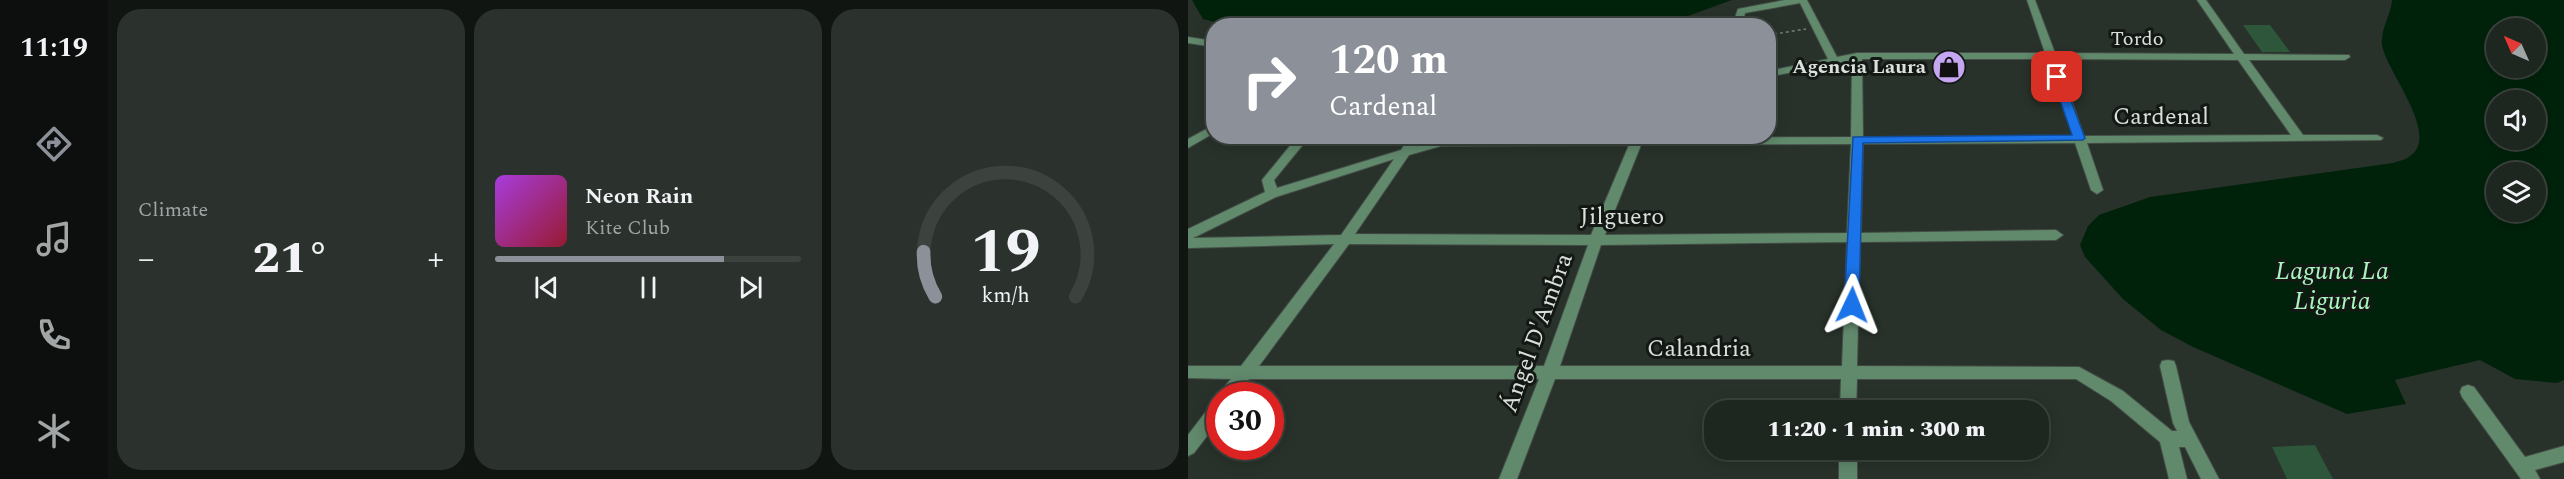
<!DOCTYPE html>
<html lang="en">
<head>
<meta charset="utf-8">
<style>
  body { margin:0; font-family:Spectral,serif; background:#2b322d; color:#f1f3f6; height:100vh; display:flex; flex-direction:column; font-size:22px; white-space:nowrap }
  * { box-sizing:border-box; margin:0 }
  p { font-size:20px; color:#a1a5a5 }
  .icon { flex:none; width:33px; height:33px; fill:none; stroke:currentColor; stroke-width:2; stroke-linecap:round; stroke-linejoin:round }
  .map { position:relative; flex:1; overflow:hidden }
  .panel { display:flex; flex-direction:column; gap:9px; padding:9px; background:#101512; width:1080px }
  .panel>* { flex:none }
  .top-card { position:absolute; left:18px; top:18px; width:570px; height:126px; border-radius:24px; box-shadow:0 3px 15px #0003,0 0 0 2px #3c433e; background:#8c9099; color:#fff; overflow:hidden }
  .needle { width:39px; rotate:315deg }
  .tools { position:absolute; left:1298px; top:18px; display:grid; gap:12px }
  .tools a { display:grid; place-items:center; width:60px; height:60px; border-radius:50%; background:#1e2620; box-shadow:0 3px 15px #0003,0 0 0 2px #3c433e; font-size:30px }
  .speed { position:absolute; left:18px; top:382px; display:flex; gap:12px; font-size:30px; font-weight:700; text-align:center }
  .speed>* { display:grid; place-content:center; width:78px; height:78px; border-radius:50%; background:#1e2620; box-shadow:0 3px 15px #0003,0 0 0 2px #3c433e; line-height:1 }
  .speed .limit { border:9px solid #d22; background:#fff; color:#111 }
  .pin { position:absolute; display:grid; place-items:center; width:51px; height:51px; color:#fff; margin:-26px; border-radius:12px; box-shadow:0 3px 9px #0006 }
  .me { position:absolute; width:66px; margin:-33px; rotate:2deg; stroke-linejoin:round; filter:drop-shadow(0 0 4px #0008) }
  .turn { display:flex; align-items:center; gap:21px; height:126px; padding:0 24px; font-size:27px }
  .turn .icon { width:78px; height:78px; stroke-width:2.5 }
  .turn b { display:block; font-size:42px; line-height:51px }
  .big { font-size:45px; font-weight:800; line-height:1.1 }
  .panel .tile { flex:1; display:flex; flex-direction:column; justify-content:center; gap:9px; min-width:0; padding:0 21px; border-radius:24px; background:#2b322d }
  .panel .dial { align-items:center; gap:0 }
  .dial svg { height:156px; overflow:visible; fill:none; stroke:#3c433e; stroke-width:7; stroke-linecap:round; text-anchor:middle }
  .dial text { fill:#f1f3f6; stroke:none }
  .song { display:flex; align-items:center; gap:18px }
  .cover { width:72px; height:72px; border-radius:9px; background:linear-gradient(135deg,hsl(280 70% 55%),hsl(350 70% 35%)) }
  .played { height:6px; border-radius:3px; background:linear-gradient(90deg,#8c9099 75%,#3c433e 75%) }
  .keys { display:flex; justify-content:space-around; direction:ltr }
  .heat { display:flex; justify-content:space-between; align-items:center; font-size:33px; direction:ltr }
  .panel .tiles { flex:1; display:grid; gap:9px; grid-template-columns:repeat(3,1fr) }
  .trip { position:absolute; left:516px; top:400px; width:345px; height:60px; border-radius:24px; background:#1e2620; box-shadow:0 3px 15px #0003,0 0 0 2px #3c433e; font-weight:800; line-height:60px; text-align:center }
  main { display:flex; flex:1; min-height:0 }
  .menu { display:flex; flex-direction:column; width:108px; justify-content:space-around; align-items:center; background:#0c0f0d; color:#a1a5a5 }
  .menu .icon { width:42px; height:42px }
  .menu .current { color:#8c9099 }
  .menu b { font-size:27px; color:#f1f3f6 }
  .map>svg:first-child { display:block }
  .green { fill:#2d563a }
  .water { fill:#00220b; fill-rule:evenodd }
  .lines { fill:none; stroke-linecap:round; stroke-linejoin:round }
  .minor-casing { stroke:#444e46; stroke-width:2 }
  .path { stroke:#767f78; stroke-width:1.5; stroke-dasharray:3 3; stroke-linecap:butt }
  .minor { fill:#61896c; fill-rule:evenodd }
  .route { fill:#1a73e8; stroke:#114b97; stroke-width:1.5 }
  .labels { text-anchor:middle; dominant-baseline:central; stroke-width:6; stroke-linejoin:round; paint-order:stroke }
  .far-street-label { font-size:20px; fill:#dae0db; stroke:#141815 }
  .far-poi-label { font-size:20px; font-weight:bold; fill:#dae0db; stroke:#141815; text-anchor:end }
  .street-label { font-size:24px; fill:#dae0db; stroke:#141815 }
  .water-label { font-size:26px; font-style:italic; fill:#a8f5bd; stroke:#141815 }
</style>
</head>
<body>
<main>
<nav class="menu">
<b>11:19</b>
<svg class="icon current" aria-label="directions" viewBox="0 0 24 24"><path d="M12 3l9 9-9 9-9-9zM9 14v-3h6M13 9l2 2-2 2"/></svg>
<svg class="icon" aria-label="music" viewBox="0 0 24 24"><path d="M9 18V5l10-2v13"/><circle cx="6" cy="18" r="3"/><circle cx="16" cy="16" r="3"/></svg>
<svg class="icon" aria-label="phone" viewBox="0 0 24 24"><path d="M5 4h4l2 5-3 2q2 4 5 5l2-3 5 2v4C11 20 4 13 5 4z"/></svg>
<svg class="icon" aria-label="climate" viewBox="0 0 24 24"><path d="M12 3v18M4 7l16 10M4 17L20 7"/></svg>
</nav>
<section class="panel">
<div class="tiles">
<div class="tile"><p>Climate</p>
<div class="heat"><a>−</a><b class="big">21°</b><a>+</a></div>
</div>
<div class="tile">
<div class="song"><i class="cover"></i><div><b>Neon Rain</b><p>Kite Club</p></div></div>
<div class="played"></div>
<div class="keys"><svg class="icon" aria-label="previous" viewBox="0 0 24 24"><path d="M18 5L8 12l10 7zM5 5v14"/></svg><svg class="icon" aria-label="pause" viewBox="0 0 24 24"><path d="M8 5v14M16 5v14"/></svg><svg class="icon" aria-label="next" viewBox="0 0 24 24"><path d="M6 5l10 7-10 7zM19 5v14"/></svg></div>
</div>
<div class="tile dial"><svg viewBox="0 0 100 80">
<path d="M14 69A42 42 0 1 1 86 69"/>
<path d="M14 69A42 42 0 0 1 8 46" stroke="#8c9099"/>
<text x="50" y="56" font-size="32" font-weight="700">19</text>
<text x="50" y="72" font-size="11">km/h</text>
</svg></div>
</div>
</section>
<div class="map">
<svg width="1376" height="479" viewBox="0 0 1376 479">
  <rect width="100%" height="100%" fill="#28322a"/>
  <g class="green">
    <path d="M1055,25H1082L1102,52H1074Z"/>
    <path d="M1127,445L1145,479H1099L1084,447Z"/>
  </g>
  <g class="water">
    <path d="M4,0H544L472,26L39,25L15,19Z"/>
    <path d="M1204,0H1376V380L1369,383L1327,379L1292,360L1207,380L1218,404L1159,414L1005,347L973,330L935,299L897,257L892,245L900,226L911,215L962,197L1205,163C1210,161 1218,160 1222,156C1253,135 1198,71 1194,45C1192,30 1203,15 1204,0ZM1308,28H1347V68H1308ZM1308,100H1347V140H1308ZM1308,172H1347V212H1308Z"/>
  </g>
  <g class="lines">
    <g class="minor-casing">
      <g id="minor">
        <path d="M597,0H619L649,57L669,53H857L839,0H847L867,53L1046,54L1009,0H1018L1056,54L1161,55L1162,57L1157,60H1061L1115,135H1189L1195,138L1193,140L899,143L915,190L909,194L903,190L887,143L675,144L673,233L868,230L875,235L868,240L672,242L669,366L891,367L935,391L984,431H989L985,423L972,366L974,361L980,360L986,361L988,366L1001,422L1031,479H1013L997,447H991L999,479H981L972,442L923,401L888,379H669L668,411H652L653,379H367L329,479H311L351,379H61L48,396L32,397L33,391L43,379L0,378V366H53L146,244L0,248V229L77,192L74,180L110,136H122L86,180L89,188L213,150L222,136H233L227,146L261,138L266,139L444,138L445,136H457L456,138L663,137L664,60L580,77V71L640,59L612,3L557,13L554,26H544L550,9ZM674,59H859L885,136L675,137ZM869,59L1050,60L1103,135L896,136ZM663,144L659,233L417,235L453,145ZM441,145L403,235L167,234L221,155L253,146ZM206,159L153,235L5,238L88,197ZM659,242L654,366H372L413,245ZM161,244L400,245L356,366H71Z"/>
        <path d="M0,37L26,41V47L0,43Z"/>
        <path d="M26,125V133L0,148V139Z"/>
        <path d="M1280,385L1286,387L1337,457L1376,446V462L1347,470L1352,479H1333L1274,397L1272,392L1274,387Z"/>
        <path d="M32,399V419L6,453L0,456V435L26,401Z"/>
        <rect x="651" y="450" width="18" height="29"/>
      </g>
    </g>
    <path class="path" d="M580,35L618,29"/>
    <use href="#minor" class="minor"/>
  </g>
  <path class="route" d="M869,74L874,77L897,138L895,140L675,143L671,305L669,309H658L656,305L665,137L884,135L864,77Z"/>
  <defs>
    <g id="shop-disc" transform="scale(1.725)"><circle r="9.5" fill="#c5a7f1" stroke="#141815"/><path d="M-5-2.5h2.3a2.7 3.5 0 0 1 5.4 0H5L5.5 6h-11ZM-1.5-2.5h3a1.5 2.3 0 0 0-3 0Z" fill="#111"/></g>
  </defs>
  <g fill-rule="evenodd">
    <use href="#shop-disc" x="761" y="67"/>
  </g>
  <g class="labels">
    <g class="far-street-label">
      <text x="949" y="39">Tordo</text>
    </g>
    <g class="far-poi-label">
      <text x="738" y="67">Agencia Laura</text>
    </g>
    <g class="street-label">
      <text x="973" y="117">Cardenal</text>
      <text x="434" y="217">Jilguero</text>
      <text transform="translate(349 333) rotate(-70)">Ángel D'Ambra</text>
      <text x="511" y="349">Calandria</text>
    </g>
    <g class="water-label">
      <text x="1144" y="271">Laguna La<tspan x="1144" dy="30">Liguria</tspan></text>
    </g>
  </g>
</svg>
<div class="tools">
<a><svg class="needle" viewBox="-14 -14 28 28"><path d="M0-13l5 13h-10z" fill="#e53935"/><path d="M0 13l5-13h-10z" fill="#a1a5a5"/></svg></a>
<a><svg class="icon" aria-label="sound" viewBox="0 0 24 24"><path d="M4 9h4l5-4v14l-5-4H4zM17 9q2 3 0 6"/></svg></a>
<a><svg class="icon" aria-label="layers" viewBox="0 0 24 24"><path d="M12 4l9 5-9 5-9-5zM3 14l9 5 9-5"/></svg></a>
</div>
<div class="speed"><div class="limit">30</div></div>
<div class="pin" style="left:869px;top:77px;background:#d93025"><svg class="icon" aria-label="arrive" viewBox="0 0 24 24"><path d="M6 21V4h12l-3 4 3 4H6"/></svg></div>
<svg class="me" style="left:664px;top:305px" viewBox="-20 -20 40 40"><path d="M0-17L14 15 0 8-14 15z" fill="#1a73e8" stroke="#fff" stroke-width="4"/></svg>
<div class="trip">11:20 · 1 min · 300 m</div>
<div class="top-card">
<div class="turn"><svg class="icon" aria-label="right" viewBox="0 0 24 24"><path d="M7 20v-9h11M14 6l5 5-5 5"/></svg><div><b>120 m</b>Cardenal</div></div>
</div>
</div>
</main>
</body>
</html>
